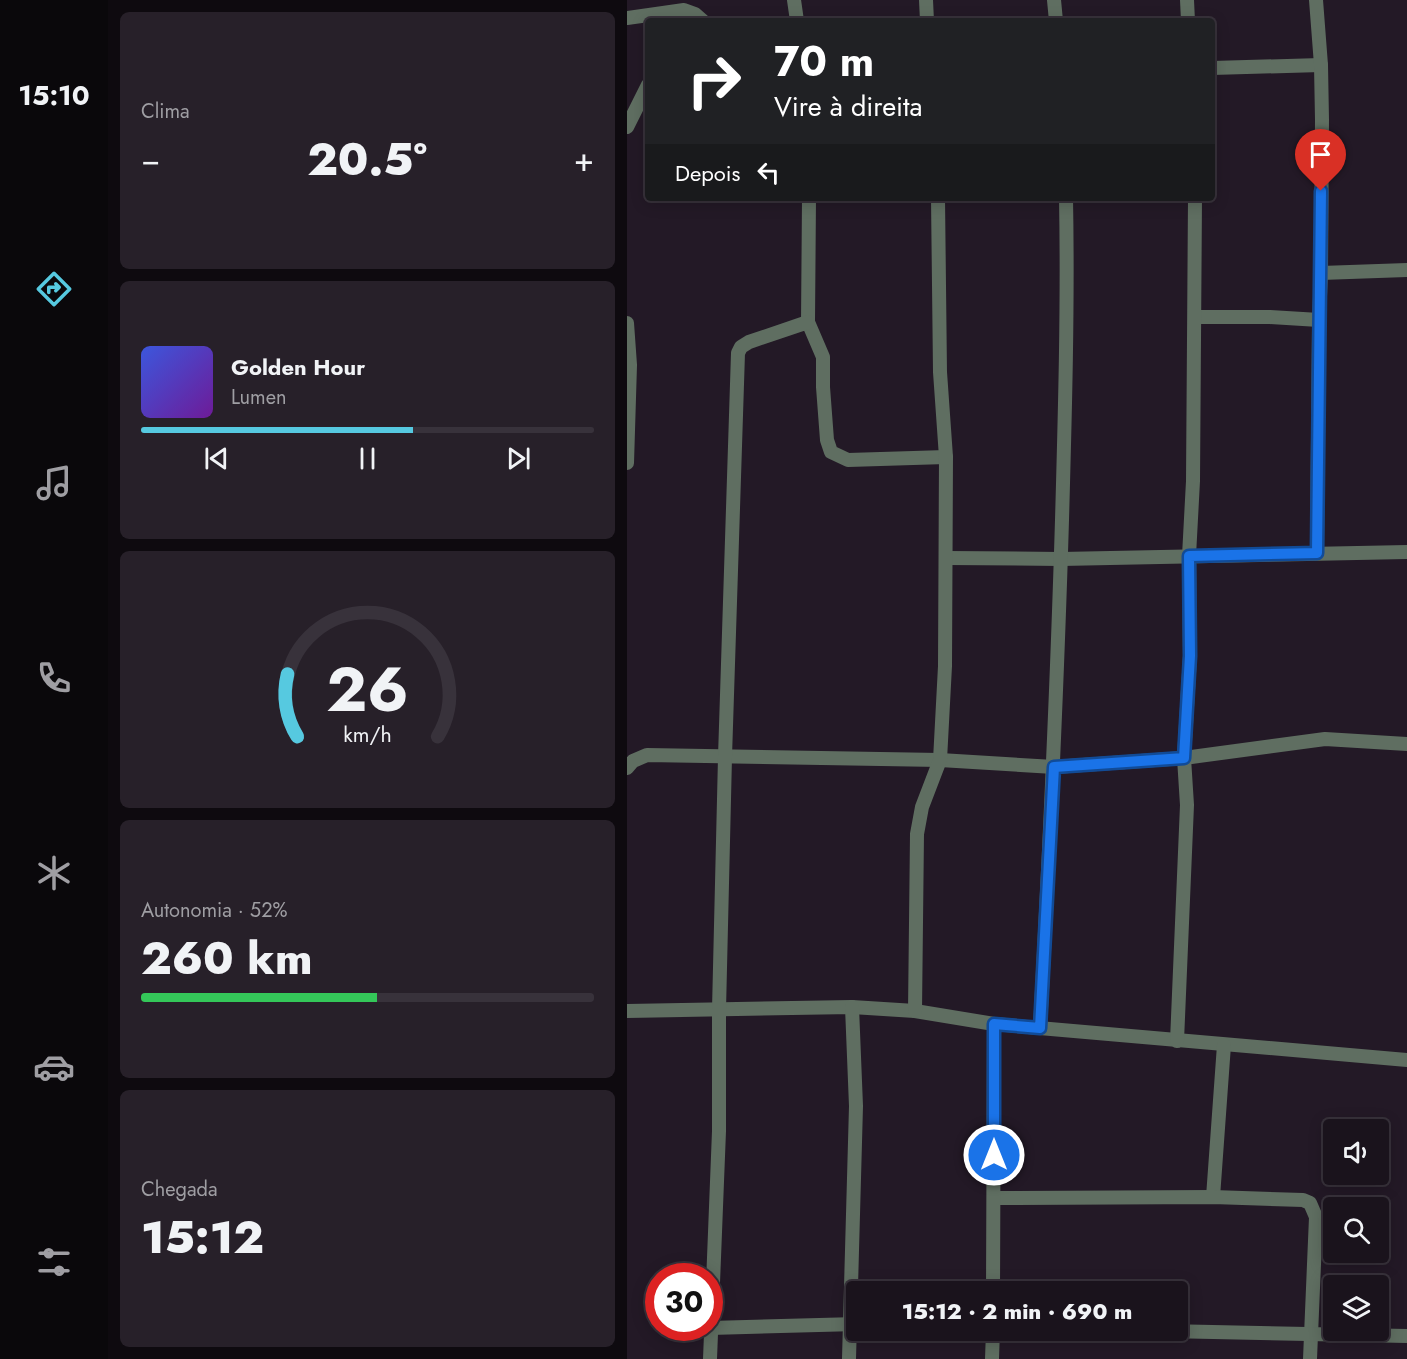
<!DOCTYPE html>
<html lang="pt">
<head>
<meta charset="utf-8">
<style>
  body { margin:0; font-family:Jost,sans-serif; background:#272029; color:#f1f3f6; height:100vh; display:flex; flex-direction:column; font-size:22px; white-space:nowrap }
  * { box-sizing:border-box; margin:0 }
  p { font-size:20px; color:#9f9ea3 }
  .icon { flex:none; width:33px; height:33px; fill:none; stroke:currentColor; stroke-width:2; stroke-linecap:round; stroke-linejoin:round }
  .map { position:relative; flex:1; overflow:hidden }
  .panel { display:flex; flex-direction:column; gap:12px; padding:12px; background:#0e0a0f; width:519px }
  .panel>* { flex:none }
  .banner { position:absolute; left:18px; top:18px; width:570px; height:183px; border-radius:6px; box-shadow:0 3px 15px #0003,0 0 0 2px #38323b; background:#202124; color:#fff; overflow:hidden }
  .controls { position:absolute; left:696px; top:1119px; display:grid; gap:12px }
  .controls a { display:grid; place-items:center; width:66px; height:66px; border-radius:6px; background:#1a131c; box-shadow:0 3px 15px #0003,0 0 0 2px #38323b; font-size:30px }
  .speed { position:absolute; left:18px; top:1263px; display:flex; gap:12px; font-size:30px; font-weight:700; text-align:center }
  .speed>* { display:grid; place-content:center; width:78px; height:78px; border-radius:50%; background:#1a131c; box-shadow:0 3px 15px #0003,0 0 0 2px #38323b; line-height:1 }
  .speed .limit { border:9px solid #d22; background:#fff; color:#111 }
  .pin { position:absolute; display:grid; place-items:center; width:51px; height:51px; color:#fff; margin:-62px -26px; border-radius:50% 50% 50% 0; rotate:-45deg; box-shadow:0 0 6px #0007 }
  .pin .icon { rotate:45deg }
  .me { position:absolute; width:66px; margin:-33px; rotate:0deg; stroke-linejoin:round; filter:drop-shadow(0 0 4px #0008) }
  .turn { display:flex; align-items:center; gap:21px; height:126px; padding:0 30px; font-size:27px }
  .turn .icon { width:78px; height:78px; stroke-width:2.5 }
  .turn b { display:block; font-size:42px; line-height:51px }
  .then { display:flex; align-items:center; height:57px; padding:0 30px; background:#0003; gap:12px; font-size:22px }
  .big { font-size:45px; font-weight:800; line-height:1.1 }
  .panel .card { flex:1; display:flex; flex-direction:column; justify-content:center; gap:9px; min-width:0; padding:0 21px; border-radius:9px; background:#272029 }
  .panel .dial { align-items:center; gap:0 }
  .dial svg { height:156px; overflow:visible; fill:none; stroke:#38323b; stroke-width:7; stroke-linecap:round; text-anchor:middle }
  .dial text { fill:#f1f3f6; stroke:none }
  .song { display:flex; align-items:center; gap:18px }
  .cover { width:72px; height:72px; border-radius:9px; background:linear-gradient(135deg,hsl(230 70% 55%),hsl(280 70% 35%)) }
  .played { height:6px; border-radius:3px; background:linear-gradient(90deg,#56c9e0 60%,#38323b 60%) }
  .keys { display:flex; justify-content:space-around; direction:ltr }
  .heat { display:flex; justify-content:space-between; align-items:center; font-size:33px; direction:ltr }
  .charge { height:9px; border-radius:4px; background:linear-gradient(90deg,#34c759 52%,#38323b 0) }
  .trip { position:absolute; left:219px; top:1281px; width:342px; height:60px; border-radius:6px; background:#1a131c; box-shadow:0 3px 15px #0003,0 0 0 2px #38323b; font-weight:800; line-height:60px; text-align:center }
  main { display:flex; flex:1; min-height:0 }
  .menu { display:flex; flex-direction:column; width:108px; justify-content:space-around; align-items:center; background:#0a080b; color:#9f9ea3 }
  .menu .icon { width:42px; height:42px }
  .menu .active { color:#56c9e0 }
  .menu b { font-size:27px; color:#f1f3f6 }
  .map>svg:first-child { display:block }
  .lines { fill:none; stroke-linecap:round; stroke-linejoin:round }
  .minor { stroke:#5f6e61; stroke-width:14 }
  .route-casing { stroke:#114b97; stroke-width:15 }
  .route { stroke:#1a73e8; stroke-width:10 }
</style>
</head>
<body>
<main>
<nav class="menu">
<b>15:10</b>
<svg class="icon active" aria-label="directions" viewBox="0 0 24 24"><path d="M12 3l9 9-9 9-9-9zM9 14v-3h6M13 9l2 2-2 2"/></svg>
<svg class="icon" aria-label="music" viewBox="0 0 24 24"><path d="M9 18V5l10-2v13"/><circle cx="6" cy="18" r="3"/><circle cx="16" cy="16" r="3"/></svg>
<svg class="icon" aria-label="phone" viewBox="0 0 24 24"><path d="M5 4h4l2 5-3 2q2 4 5 5l2-3 5 2v4C11 20 4 13 5 4z"/></svg>
<svg class="icon" aria-label="climate" viewBox="0 0 24 24"><path d="M12 3v18M4 7l16 10M4 17L20 7"/></svg>
<svg class="icon" aria-label="car" viewBox="0 0 24 24"><path d="M5 17H2v-5l4-1 3-4h7l3 4 3 1v5h-3M9 17h6M6 11h13"/><circle cx="7" cy="17" r="2"/><circle cx="17" cy="17" r="2"/></svg>
<svg class="icon" aria-label="filters" viewBox="0 0 24 24"><path d="M4 7h16M4 17h16"/><circle cx="9" cy="7" r="2"/><circle cx="15" cy="17" r="2"/></svg>
</nav>
<section class="panel">
<div class="card"><p>Clima</p>
<div class="heat"><a>−</a><b class="big">20.5°</b><a>+</a></div>
</div>
<div class="card">
<div class="song"><i class="cover"></i><div><b>Golden Hour</b><p>Lumen</p></div></div>
<div class="played"></div>
<div class="keys"><svg class="icon" aria-label="previous" viewBox="0 0 24 24"><path d="M18 5L8 12l10 7zM5 5v14"/></svg><svg class="icon" aria-label="pause" viewBox="0 0 24 24"><path d="M8 5v14M16 5v14"/></svg><svg class="icon" aria-label="next" viewBox="0 0 24 24"><path d="M6 5l10 7-10 7zM19 5v14"/></svg></div>
</div>
<div class="card dial"><svg viewBox="0 0 100 80">
<path d="M14 69A42 42 0 1 1 86 69"/>
<path d="M14 69A42 42 0 0 1 9 37" stroke="#56c9e0"/>
<text x="50" y="56" font-size="32" font-weight="700">26</text>
<text x="50" y="72" font-size="11">km/h</text>
</svg></div>
<div class="card"><p>Autonomia · 52%</p><b class="big">260 km</b><div class="charge"></div></div>
<div class="card"><p>Chegada</p><b class="big">15:12</b></div>
</section>
<div class="map">
<svg width="780" height="1359" viewBox="0 0 780 1359">
  <rect width="100%" height="100%" fill="#231926"/>
  <g class="lines">
    <g class="minor">
      <path d="M167,0L170,21"/>
      <path d="M299,0L300,21"/>
      <path d="M427,0L429,21"/>
      <path d="M560,0L561,21"/>
      <path d="M0,18L57,10L68,14L76,21"/>
      <path d="M585,68L694,65"/>
      <path d="M0,127L21,85"/>
      <path d="M182,198L181,322L196,357V387L200,440L204,452L221,460L319,457"/>
      <path d="M694,273L780,270"/>
      <path d="M568,317H643L692,320L694,273L695,120L694,65L689,0"/>
      <path d="M0,323L3,365L0,463"/>
      <path d="M690,553L692,320"/>
      <path d="M320,558L434,559L780,552"/>
      <path d="M0,768L6,761L20,755L313,760L427,767L557,758L698,739L780,744"/>
      <path d="M0,1011L225,1007L288,1011L367,1024L780,1060"/>
      <path d="M288,1011L290,834L295,807L313,760L318,666L319,457L313,372L311,198"/>
      <path d="M413,1028C422,859 430,690 435,520C438,413 441,305 439,198"/>
      <path d="M550,1041L560,805L557,758L563,656L562,556L566,481L568,198"/>
      <path d="M586,1197L597,1045"/>
      <path d="M367,1198L586,1197L676,1200L683,1203L689,1217L683,1359"/>
      <path d="M366,1292L367,1024"/>
      <path d="M83,1328L230,1324"/>
      <path d="M491,1330L780,1336"/>
      <path d="M83,1359L92,1131V1010L98,757L111,353L114,347L122,342L181,322"/>
      <path d="M222,1359L229,1106L225,1007"/>
      <path d="M365,1359L366,1330"/>
    </g>
  </g>
  <g class="lines">
    <g class="route-casing">
      <path id="route" d="M367,1155V1024L413,1028L427,767L557,758L563,656L562,556L690,553L694,191"/>
    </g>
    <use href="#route" class="route"/>
  </g>
</svg>
<div class="controls">
<a><svg class="icon" aria-label="sound" viewBox="0 0 24 24"><path d="M4 9h4l5-4v14l-5-4H4zM17 9q2 3 0 6"/></svg></a>
<a><svg class="icon" aria-label="search" viewBox="0 0 24 24"><circle cx="10" cy="10" r="6"/><path d="M15 15l6 6"/></svg></a>
<a><svg class="icon" aria-label="layers" viewBox="0 0 24 24"><path d="M12 4l9 5-9 5-9-5zM3 14l9 5 9-5"/></svg></a>
</div>
<div class="speed"><div class="limit">30</div></div>
<div class="pin" style="left:694px;top:191px;background:#d93025"><svg class="icon" aria-label="arrive" viewBox="0 0 24 24"><path d="M6 21V4h12l-3 4 3 4H6"/></svg></div>
<svg class="me" style="left:367px;top:1155px" viewBox="-20 -20 40 40"><circle r="17" fill="#1a73e8" stroke="#fff" stroke-width="3"/><path d="M0-11L8 9 0 5-8 9z" fill="#fff"/></svg>
<div class="trip">15:12 · 2 min · 690 m</div>
<div class="banner">
<div class="turn"><svg class="icon" aria-label="right" viewBox="0 0 24 24"><path d="M7 20v-9h11M14 6l5 5-5 5"/></svg><div><b>70 m</b>Vire à direita</div></div>
<div class="then">Depois<svg class="icon" aria-label="left" viewBox="0 0 24 24"><path d="M17 20v-9H6M10 6l-5 5 5 5"/></svg></div>
</div>
</div>
</main>
</body>
</html>
